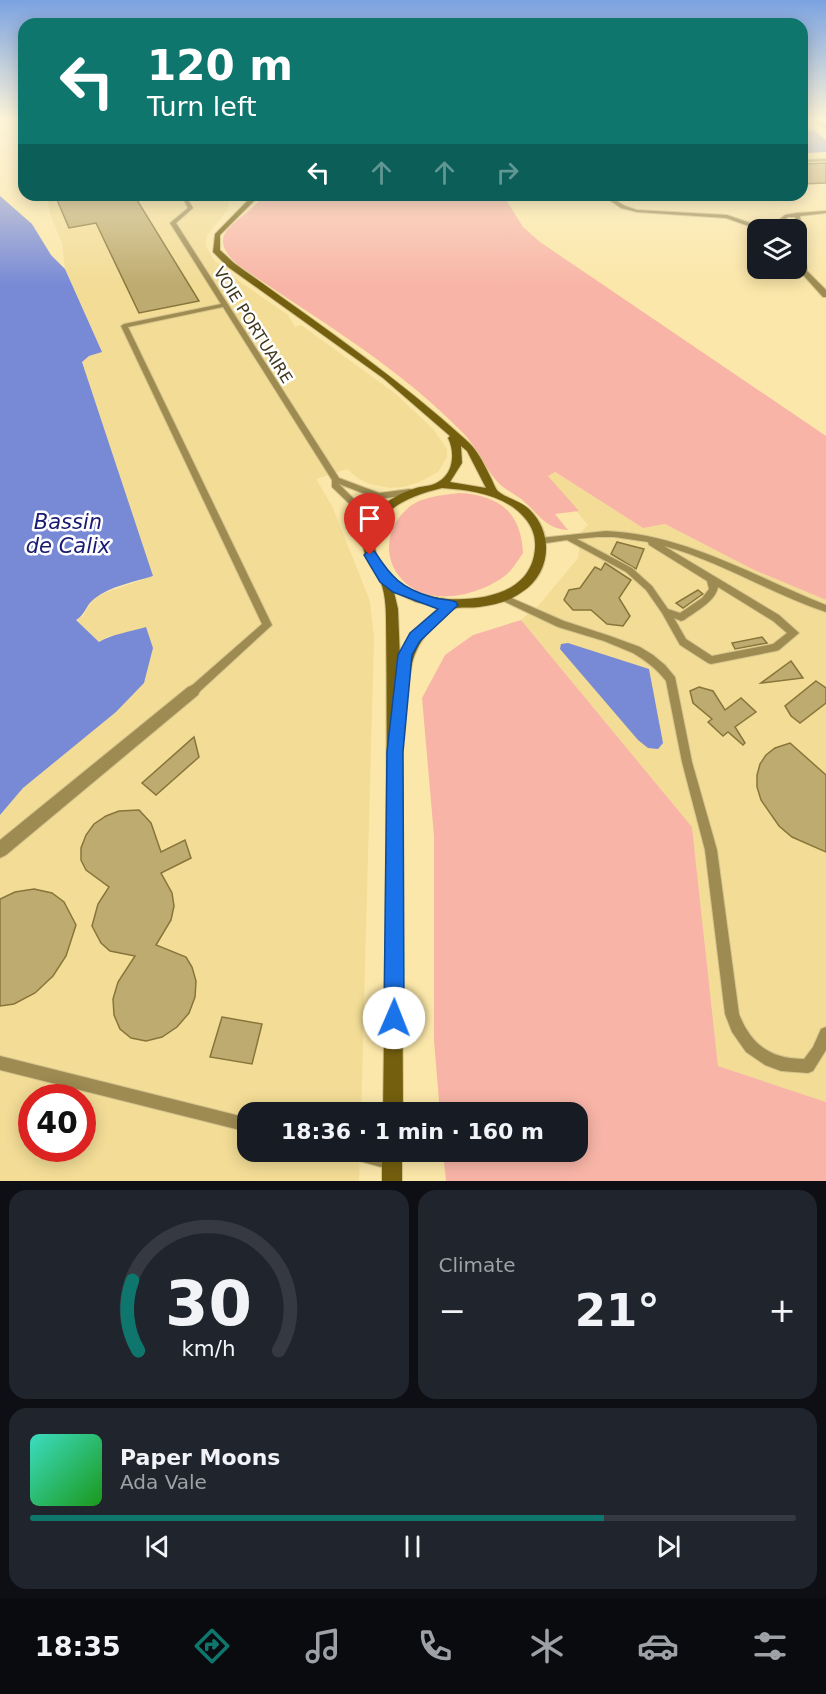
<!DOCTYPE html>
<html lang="en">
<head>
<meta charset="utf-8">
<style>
  body { margin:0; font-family:"DejaVu Sans",sans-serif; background:#20242c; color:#f1f3f6; height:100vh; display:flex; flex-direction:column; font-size:22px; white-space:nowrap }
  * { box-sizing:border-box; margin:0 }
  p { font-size:20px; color:#9ea1a6 }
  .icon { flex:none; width:33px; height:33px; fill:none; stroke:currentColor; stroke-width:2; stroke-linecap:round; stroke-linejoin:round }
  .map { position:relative; height:1181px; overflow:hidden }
  .side { display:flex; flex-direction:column; gap:9px; padding:9px; background:#0d0f14; flex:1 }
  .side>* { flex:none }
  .hud { position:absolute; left:18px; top:18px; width:790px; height:183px; border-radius:18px; box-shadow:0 3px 15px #0003; background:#0f766e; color:#fff; overflow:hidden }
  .fabs { position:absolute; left:747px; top:219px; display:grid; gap:12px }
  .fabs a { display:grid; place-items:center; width:60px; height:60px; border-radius:12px; background:#171b24; box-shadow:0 3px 15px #0003; font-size:30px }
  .speed { position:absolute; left:18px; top:1084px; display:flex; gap:12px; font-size:30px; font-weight:700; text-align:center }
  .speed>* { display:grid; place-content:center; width:78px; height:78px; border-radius:50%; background:#171b24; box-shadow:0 3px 15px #0003; line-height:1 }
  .speed .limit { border:9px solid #d22; background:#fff; color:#111 }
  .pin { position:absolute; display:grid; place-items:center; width:51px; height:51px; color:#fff; margin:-62px -26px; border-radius:50% 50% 50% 0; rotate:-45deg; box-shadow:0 0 6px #0007 }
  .pin .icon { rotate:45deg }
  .me { position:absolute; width:66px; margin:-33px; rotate:1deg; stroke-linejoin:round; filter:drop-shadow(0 0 4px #0008) }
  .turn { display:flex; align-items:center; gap:21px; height:126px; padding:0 30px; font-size:27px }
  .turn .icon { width:78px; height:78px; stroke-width:2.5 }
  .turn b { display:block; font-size:42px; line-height:51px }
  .lanes { display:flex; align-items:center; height:57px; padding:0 30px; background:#0003; justify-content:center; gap:30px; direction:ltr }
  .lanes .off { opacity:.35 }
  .big { font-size:45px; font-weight:700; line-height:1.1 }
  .side .tile { flex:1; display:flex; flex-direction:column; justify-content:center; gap:9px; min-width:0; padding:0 21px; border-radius:18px; background:#20242c }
  .side .dial { align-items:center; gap:0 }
  .dial svg { height:156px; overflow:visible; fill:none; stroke:#363941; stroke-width:7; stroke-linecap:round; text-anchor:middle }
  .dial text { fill:#f1f3f6; stroke:none }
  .song { display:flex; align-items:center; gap:18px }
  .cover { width:72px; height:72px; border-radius:9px; background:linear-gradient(135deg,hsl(170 70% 55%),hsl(120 70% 35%)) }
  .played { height:6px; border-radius:3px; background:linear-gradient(90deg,#0f766e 75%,#363941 75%) }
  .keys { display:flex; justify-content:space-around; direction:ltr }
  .heat { display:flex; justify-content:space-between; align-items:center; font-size:33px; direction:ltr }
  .side .tiles { flex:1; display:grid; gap:9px; grid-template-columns:1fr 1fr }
  .tile:last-child { grid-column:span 2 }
  .trip { position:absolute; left:237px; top:1102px; width:351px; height:60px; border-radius:18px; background:#171b24; box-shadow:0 3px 15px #0003; font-weight:700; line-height:60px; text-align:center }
  .tabs { display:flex; height:96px; justify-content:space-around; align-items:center; background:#090b0e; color:#9ea1a6 }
  .tabs .icon { width:42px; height:42px }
  .tabs .on { color:#0f766e }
  .tabs b { font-size:27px; color:#f1f3f6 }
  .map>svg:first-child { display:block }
  .built { fill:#f2dc96; fill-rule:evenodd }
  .green { fill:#f8b5a7 }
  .water { fill:#788ad6 }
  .building { fill:#beab6f; stroke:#88753a; stroke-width:1.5 }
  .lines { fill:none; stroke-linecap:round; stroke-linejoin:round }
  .lane-casing { stroke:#d5c48d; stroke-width:2 }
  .street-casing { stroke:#d5c48d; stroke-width:2 }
  .secondary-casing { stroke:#d5c48d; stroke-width:2 }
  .lane { fill:#9d8b52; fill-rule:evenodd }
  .street { fill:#9d8b52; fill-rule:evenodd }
  .secondary { fill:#745f0e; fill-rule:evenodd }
  .route { fill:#1a73e8; stroke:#114b97; stroke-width:1.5 }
  .labels { text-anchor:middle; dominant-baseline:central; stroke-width:5; stroke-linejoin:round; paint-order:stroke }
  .far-street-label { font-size:16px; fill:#3e361d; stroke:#fff }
  .water-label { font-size:21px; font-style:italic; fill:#191a72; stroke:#fff }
</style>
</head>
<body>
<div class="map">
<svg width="826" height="1181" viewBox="0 0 826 1181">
  <rect width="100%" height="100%" fill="#fbe7a9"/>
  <g class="built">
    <path d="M46,195H237L229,200L228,210L207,235L206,246L214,260L239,281L288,315L295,327L301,325L396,394L433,429L447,449V457L438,472L419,482L403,487L389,488L370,484L359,479L347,469L316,479L332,506L370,601L374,638L361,1113H248V1152H360L359,1181H0V815L23,788L116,712L144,683L153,648L146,628L122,635L108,636L99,642L76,620L83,616L92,601L102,594L153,576L82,362L89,356L102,352L65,269L62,243L51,217ZM32,1098H82V1149H32Z"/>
    <path d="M554,472L643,528L665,524L754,570L826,600V1102L718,1066L692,827L521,620L539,605L578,558L581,532L588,525L547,476Z"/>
  </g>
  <g class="green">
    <path d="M263,195H503L523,227L540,242L826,436V600L754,570L665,524L643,528L555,472L548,476L579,511L555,514L568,530C544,529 537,511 520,498C511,492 502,488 495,479C483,465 478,449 464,434C399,366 315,318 238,265C198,230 249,221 263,195Z"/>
    <path d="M459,493C499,495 521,512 523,553C518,560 513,569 506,575C484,592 447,603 420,592C384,576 379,534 407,509C419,497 442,495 459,493Z"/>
    <path d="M521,620L692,827L718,1066L826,1102V1181H446L443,1152H578V1113H440L434,1040V836L422,698L445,655L473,635Z"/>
  </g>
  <g class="water">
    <path d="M802,130H814L826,140V152L807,153L803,149Z"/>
    <path d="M0,196L32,224L51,255L65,269L102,352L89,356L82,362L153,576C134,582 110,586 94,599C86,605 85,615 76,620L99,642C112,634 130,632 146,627L153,648L144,683L116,712L23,788L0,815Z"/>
    <path d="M568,643L649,669L663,743L658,749L648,748L638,740L560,649L561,644Z"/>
  </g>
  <g class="building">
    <path d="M826,163V183L802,184V164Z"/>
    <path d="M55,195H134L199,301L139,313L96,223L69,228Z"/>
    <path d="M617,542L644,549L636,569L611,554Z"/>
    <path d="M605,563L631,580L619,598L630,616L623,626L607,624L591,610H573L564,600L569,590L580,588L595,567L601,570Z"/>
    <path d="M698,590L703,594L700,596L683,608L676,603Z"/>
    <path d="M762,637L767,643L735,649L732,643Z"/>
    <path d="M791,661L803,678L761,683Z"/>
    <path d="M816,681L826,688V703L800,723L791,716L785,706Z"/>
    <path d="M699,687L713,691L725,710L741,698L756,712L735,727L745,743L743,745L728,732L723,736L708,722L712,719L693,703L690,691Z"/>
    <path d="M194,737L199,757L156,795L142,783Z"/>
    <path d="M790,743L826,775V852L792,837L779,826L761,800L757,787V775L760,764L766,755L775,748Z"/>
    <path d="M139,810L151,823L161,852L185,840L191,858L161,873L172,893L174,906L171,920L156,945L186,957L192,967L196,981L195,997L189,1013L177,1027L162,1037L146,1041L131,1038L120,1029L114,1015L113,999L118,982L135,956L110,951L101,943L92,926L98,904L109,887L86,870L81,860V848L86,835L94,824L106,816L119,811Z"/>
    <path d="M34,889L52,893L64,902L76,925L66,956L53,976L35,993L14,1004L0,1006V899L15,892Z"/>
    <path d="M222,1017L262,1024L252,1064L210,1057Z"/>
  </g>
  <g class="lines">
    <g class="lane-casing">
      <g id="lane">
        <path d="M810,119H815L826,126V129Z"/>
        <path d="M826,159V161L802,162V160Z"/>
        <path d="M181,195H185L193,208L176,223L339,478L379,493L410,489L414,492L410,495L378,499L339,484L366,511L375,530L374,532H368L360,514L332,487V480L223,307L128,327L272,625L197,694L193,695L189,694L188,691L189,688L262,624L121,326L124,324L221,304L170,223L188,208Z"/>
        <path d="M602,195H607L625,206L637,210L727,215L768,229L785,215L797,213L826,211V213L800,216L807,270L804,272L801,270L795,217H788L774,230H760L726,218L637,212L621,208Z"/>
        <path d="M606,531C685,534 755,577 826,605V612C771,594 720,561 664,546L779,615L799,633L779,650L776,651L711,664L708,663L680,645L662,613L646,590L626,572L567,540L540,544L536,541L540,538ZM597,537H614L648,542L649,545L707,581L709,589L702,598L680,613L668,609L652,586L632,568L577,539ZM718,587L773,621L787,633L773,644L712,656L686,639L674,618L681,621L684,620C695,612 716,601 718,587Z"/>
        <path d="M502,594L564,621L610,636L640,647L653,655L665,665L675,677L692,762L717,850L739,1014C751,1045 771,1059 804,1059L813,1047L821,1029L826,1027V1050L813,1071L808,1073L781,1071L765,1065L746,1052L732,1032L725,1014L705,850L682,762L666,681C657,669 646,661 633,653L604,641L558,627L499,599L497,597L499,595Z"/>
        <path d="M0,1056L248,1118V1132L0,1070Z"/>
        <path d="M345,1152H382L397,1157L400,1162L397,1167L392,1170L352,1159L347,1157Z"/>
      </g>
    </g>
    <g class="street-casing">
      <g id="street">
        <path d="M796,260L826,290V297H823L796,267Z"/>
        <path d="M193,685L198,687L200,691L198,695L6,855L0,858V840L188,687Z"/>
      </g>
    </g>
    <g class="secondary-casing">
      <g id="secondary">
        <path d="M253,195H260L220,235V250L234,263C313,320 393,374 465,439C477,449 483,462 490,476C493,481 495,489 499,492C508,499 521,501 530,510C554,534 551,573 522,592C510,601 494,605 479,607C472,608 464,607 457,608C452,609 446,615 442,619C408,647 410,671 406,712L401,717L403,1113H383C385,948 388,784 386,619C386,608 385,589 379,579C372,567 363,558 363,543C365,513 391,496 416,488C423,486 433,486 438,482C454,473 455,452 448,438L450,436L383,378L228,267L213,252L215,234ZM461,446L467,451L486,488L450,482L462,463ZM442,488C469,490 502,494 522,515C531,524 536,535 535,548C532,592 485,601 448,599C426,597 403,590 387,573C379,564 374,552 375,540C379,506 414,495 442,488ZM394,592L416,602L440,607C422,622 406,636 400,659L398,609Z"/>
        <rect x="382" y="1152" width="20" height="29"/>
      </g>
    </g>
    <use href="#lane" class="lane"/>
    <use href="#street" class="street"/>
    <use href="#secondary" class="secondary"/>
  </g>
  <linearGradient id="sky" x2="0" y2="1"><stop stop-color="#7ba3e1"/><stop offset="0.42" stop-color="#fdf4d8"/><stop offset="1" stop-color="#fdf4d8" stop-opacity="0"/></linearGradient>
  <rect width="826" height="285" fill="url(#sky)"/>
  <path class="route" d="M370,550L375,552C391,577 402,589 432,597C440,600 448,599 456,602L458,605L420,641L412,655L403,752L404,1018L401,1026L394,1029L387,1026L384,1018L387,752L398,655L410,633L438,609L393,592L380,582L364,555Z"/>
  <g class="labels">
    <g class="far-street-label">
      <text transform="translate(253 325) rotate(58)">VOIE PORTUAIRE</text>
    </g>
    <g class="water-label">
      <text x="68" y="522">Bassin<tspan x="68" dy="24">de Calix</tspan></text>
    </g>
  </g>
</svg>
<div class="fabs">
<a><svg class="icon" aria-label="layers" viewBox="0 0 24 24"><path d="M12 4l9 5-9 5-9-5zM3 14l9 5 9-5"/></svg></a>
</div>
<div class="speed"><div class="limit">40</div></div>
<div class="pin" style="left:370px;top:555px;background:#d93025"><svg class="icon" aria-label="arrive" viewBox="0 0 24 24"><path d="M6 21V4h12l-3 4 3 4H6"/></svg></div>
<svg class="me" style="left:394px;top:1018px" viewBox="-20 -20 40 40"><circle r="19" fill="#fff"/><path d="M0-13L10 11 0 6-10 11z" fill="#1a73e8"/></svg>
<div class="trip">18:36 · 1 min · 160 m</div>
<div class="hud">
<div class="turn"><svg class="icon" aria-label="left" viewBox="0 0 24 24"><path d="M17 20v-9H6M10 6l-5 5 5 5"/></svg><div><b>120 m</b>Turn left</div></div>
<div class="lanes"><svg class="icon" aria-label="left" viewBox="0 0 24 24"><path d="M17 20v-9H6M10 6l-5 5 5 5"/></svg><svg class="icon off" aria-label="ahead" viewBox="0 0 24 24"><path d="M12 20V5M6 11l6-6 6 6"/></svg><svg class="icon off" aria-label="ahead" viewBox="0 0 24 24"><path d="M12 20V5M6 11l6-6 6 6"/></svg><svg class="icon off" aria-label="right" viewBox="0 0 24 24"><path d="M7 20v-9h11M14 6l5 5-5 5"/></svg></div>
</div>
</div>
<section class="side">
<div class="tiles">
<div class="tile dial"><svg viewBox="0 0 100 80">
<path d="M14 69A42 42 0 1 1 86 69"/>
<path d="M14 69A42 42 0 0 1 11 33" stroke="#0f766e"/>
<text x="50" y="56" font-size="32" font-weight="700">30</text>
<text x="50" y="72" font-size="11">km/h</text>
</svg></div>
<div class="tile"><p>Climate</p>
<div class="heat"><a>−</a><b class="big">21°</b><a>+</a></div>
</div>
<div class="tile">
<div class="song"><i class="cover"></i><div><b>Paper Moons</b><p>Ada Vale</p></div></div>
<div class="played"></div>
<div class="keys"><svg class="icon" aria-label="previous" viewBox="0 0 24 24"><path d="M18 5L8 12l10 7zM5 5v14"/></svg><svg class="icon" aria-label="pause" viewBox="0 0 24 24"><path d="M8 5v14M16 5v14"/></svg><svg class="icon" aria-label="next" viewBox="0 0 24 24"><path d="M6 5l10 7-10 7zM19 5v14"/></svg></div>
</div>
</div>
</section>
<nav class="tabs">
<b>18:35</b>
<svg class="icon on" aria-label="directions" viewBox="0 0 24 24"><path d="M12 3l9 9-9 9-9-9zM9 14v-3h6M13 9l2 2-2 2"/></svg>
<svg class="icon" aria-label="music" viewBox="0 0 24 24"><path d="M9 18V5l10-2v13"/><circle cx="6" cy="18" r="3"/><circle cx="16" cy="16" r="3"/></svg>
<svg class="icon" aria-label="phone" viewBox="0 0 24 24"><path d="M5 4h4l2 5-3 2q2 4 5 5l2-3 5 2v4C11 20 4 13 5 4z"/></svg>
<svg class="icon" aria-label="climate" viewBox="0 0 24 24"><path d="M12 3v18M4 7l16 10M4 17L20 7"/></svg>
<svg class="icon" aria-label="car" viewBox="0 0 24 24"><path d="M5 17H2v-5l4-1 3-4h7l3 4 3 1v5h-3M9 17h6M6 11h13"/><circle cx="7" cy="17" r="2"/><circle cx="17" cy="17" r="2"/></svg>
<svg class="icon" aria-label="filters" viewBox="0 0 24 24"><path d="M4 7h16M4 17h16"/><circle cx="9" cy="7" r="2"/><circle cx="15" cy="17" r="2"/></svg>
</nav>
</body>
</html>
